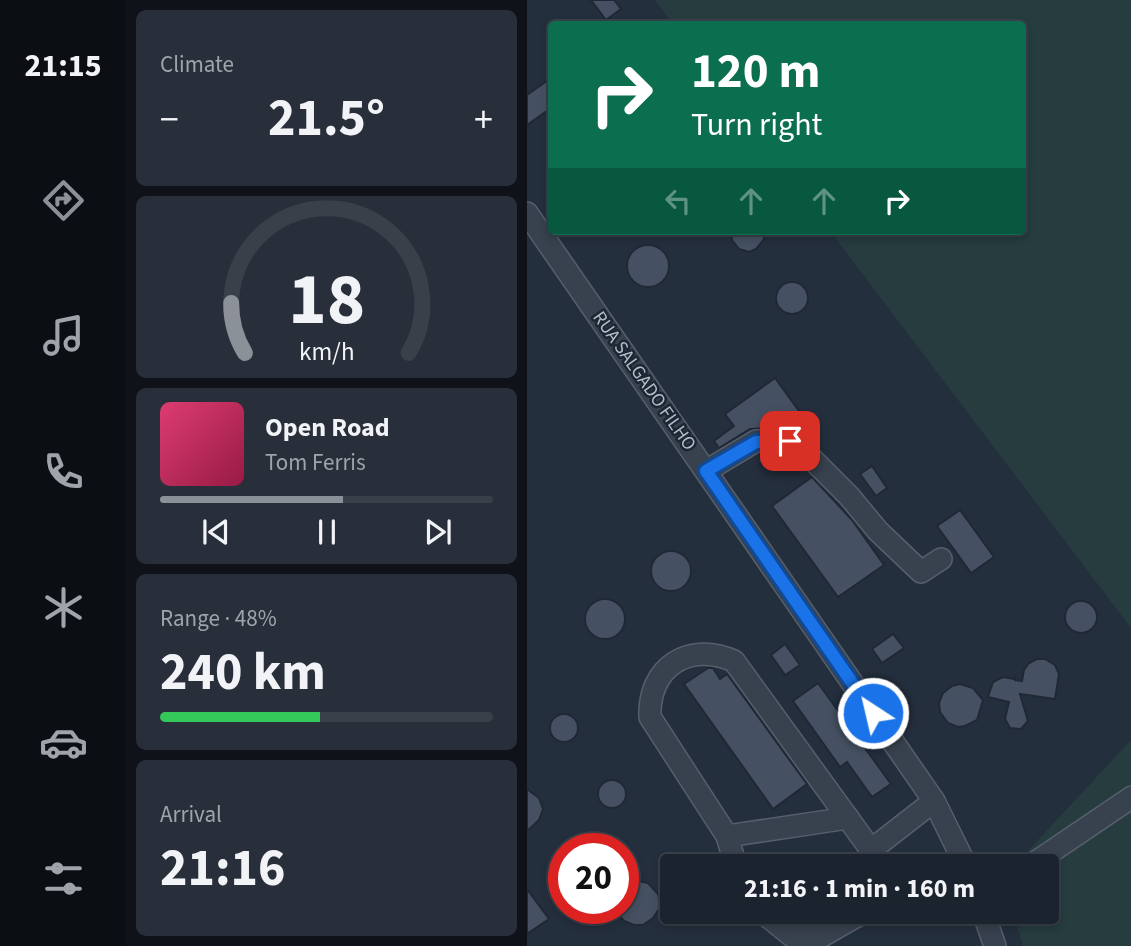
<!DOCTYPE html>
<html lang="en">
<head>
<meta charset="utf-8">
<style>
  body { margin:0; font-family:"Source Sans 3",sans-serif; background:#282f3a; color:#f1f3f6; height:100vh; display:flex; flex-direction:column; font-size:26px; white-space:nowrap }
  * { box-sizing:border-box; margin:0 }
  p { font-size:23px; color:#a0a4aa }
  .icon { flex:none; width:38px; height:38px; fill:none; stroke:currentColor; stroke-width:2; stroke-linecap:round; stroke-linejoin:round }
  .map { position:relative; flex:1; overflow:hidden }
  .panel { display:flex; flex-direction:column; gap:10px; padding:10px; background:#0f1319; width:401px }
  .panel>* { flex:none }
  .top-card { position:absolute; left:21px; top:21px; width:478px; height:214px; border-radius:7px; box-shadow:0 4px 10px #0003,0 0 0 2px #39404a; background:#0b6e4f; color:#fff; overflow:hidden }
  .speed { position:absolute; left:21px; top:833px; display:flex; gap:14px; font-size:35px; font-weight:700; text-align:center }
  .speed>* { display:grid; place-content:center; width:91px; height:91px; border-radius:50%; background:#1b232e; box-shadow:0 4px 10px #0003,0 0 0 2px #39404a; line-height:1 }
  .speed .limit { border:10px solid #d22; background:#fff; color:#111 }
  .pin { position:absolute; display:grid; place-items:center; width:60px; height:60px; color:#fff; margin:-30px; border-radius:14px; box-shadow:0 4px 10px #0006 }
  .me { position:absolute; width:77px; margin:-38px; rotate:325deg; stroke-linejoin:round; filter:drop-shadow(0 0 5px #0008) }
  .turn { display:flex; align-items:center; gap:24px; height:147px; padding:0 28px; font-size:32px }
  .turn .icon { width:91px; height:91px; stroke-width:2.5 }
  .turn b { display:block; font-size:49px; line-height:60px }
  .lanes { display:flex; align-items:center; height:66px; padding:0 28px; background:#0003; justify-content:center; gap:35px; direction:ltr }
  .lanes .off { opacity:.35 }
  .big { font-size:52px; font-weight:700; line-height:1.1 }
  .panel .widget { flex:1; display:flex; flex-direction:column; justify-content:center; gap:10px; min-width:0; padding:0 24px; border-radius:10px; background:#282f3a }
  .panel .dial { align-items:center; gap:0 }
  .dial svg { height:182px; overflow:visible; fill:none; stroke:#39404a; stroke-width:7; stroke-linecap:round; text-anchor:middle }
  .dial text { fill:#f1f3f6; stroke:none }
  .song { display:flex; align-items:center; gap:21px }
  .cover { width:84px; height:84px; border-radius:10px; background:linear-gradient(135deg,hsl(340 70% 55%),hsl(340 70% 35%)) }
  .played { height:7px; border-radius:4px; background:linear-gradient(90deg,#8c9099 55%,#39404a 55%) }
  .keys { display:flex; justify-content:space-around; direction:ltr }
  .heat { display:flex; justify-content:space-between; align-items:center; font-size:38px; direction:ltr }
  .charge { height:10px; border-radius:5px; background:linear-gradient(90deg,#34c759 48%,#39404a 0) }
  .trip { position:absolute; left:133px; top:854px; width:399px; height:70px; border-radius:7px; background:#1b232e; box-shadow:0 4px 10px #0003,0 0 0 2px #39404a; font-weight:700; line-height:70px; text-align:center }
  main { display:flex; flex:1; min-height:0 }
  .dock { display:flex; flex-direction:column; width:126px; justify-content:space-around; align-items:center; background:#0b0e12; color:#a0a4aa }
  .dock .icon { width:49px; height:49px }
  .dock .on { color:#8c9099 }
  .dock b { font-size:32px; color:#f1f3f6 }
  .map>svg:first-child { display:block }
  .green { fill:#263c3f }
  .building { fill:#455162; stroke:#1f2835; stroke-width:2 }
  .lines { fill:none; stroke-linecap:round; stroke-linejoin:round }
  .minor-casing { stroke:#565f6c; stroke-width:24 }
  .minor { stroke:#38414e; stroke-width:21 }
  .route-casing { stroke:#114b97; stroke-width:18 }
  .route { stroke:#1a73e8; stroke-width:12 }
  .labels { text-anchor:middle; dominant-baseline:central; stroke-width:5; stroke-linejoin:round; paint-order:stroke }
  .street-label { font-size:19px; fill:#b4bcc9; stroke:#1d2633 }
</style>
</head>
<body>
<main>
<nav class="dock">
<b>21:15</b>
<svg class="icon on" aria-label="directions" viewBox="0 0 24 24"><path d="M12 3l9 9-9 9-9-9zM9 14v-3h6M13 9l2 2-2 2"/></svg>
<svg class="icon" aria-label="music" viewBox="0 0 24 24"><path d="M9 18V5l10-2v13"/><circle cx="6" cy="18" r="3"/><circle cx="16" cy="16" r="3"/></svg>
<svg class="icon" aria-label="phone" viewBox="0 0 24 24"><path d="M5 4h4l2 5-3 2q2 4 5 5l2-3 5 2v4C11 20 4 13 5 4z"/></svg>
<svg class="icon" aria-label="climate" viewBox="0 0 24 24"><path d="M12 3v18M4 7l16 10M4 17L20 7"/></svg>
<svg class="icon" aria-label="car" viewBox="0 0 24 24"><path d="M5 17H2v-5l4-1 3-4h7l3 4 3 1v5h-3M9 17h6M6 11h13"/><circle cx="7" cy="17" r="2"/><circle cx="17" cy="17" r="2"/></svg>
<svg class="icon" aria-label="filters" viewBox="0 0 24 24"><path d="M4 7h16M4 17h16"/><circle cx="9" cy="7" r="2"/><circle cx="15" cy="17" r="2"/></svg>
</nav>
<section class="panel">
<div class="widget"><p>Climate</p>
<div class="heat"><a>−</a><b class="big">21.5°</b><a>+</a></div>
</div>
<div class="widget dial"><svg viewBox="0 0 100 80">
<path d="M14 69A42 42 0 1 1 86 69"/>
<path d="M14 69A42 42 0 0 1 8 47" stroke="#8c9099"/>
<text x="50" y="56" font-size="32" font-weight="700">18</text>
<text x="50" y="72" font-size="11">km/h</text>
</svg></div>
<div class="widget">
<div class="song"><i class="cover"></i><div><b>Open Road</b><p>Tom Ferris</p></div></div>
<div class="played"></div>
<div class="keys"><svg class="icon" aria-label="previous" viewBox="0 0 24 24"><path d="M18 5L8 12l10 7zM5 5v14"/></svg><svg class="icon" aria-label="pause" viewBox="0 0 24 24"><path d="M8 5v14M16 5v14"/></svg><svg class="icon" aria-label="next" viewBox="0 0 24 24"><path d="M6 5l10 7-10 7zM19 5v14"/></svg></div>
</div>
<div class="widget"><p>Range · 48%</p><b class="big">240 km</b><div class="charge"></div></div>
<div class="widget"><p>Arrival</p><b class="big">21:16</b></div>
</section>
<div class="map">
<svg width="605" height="946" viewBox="0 0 605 946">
  <rect width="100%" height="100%" fill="#242f3e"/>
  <g class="green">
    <path d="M128,0H604V628L303,231H495V24H146Z"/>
    <path d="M604,740V946H496L486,912H520V866H487Z"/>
  </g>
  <g class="building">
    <path d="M64,0H87L94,9L79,20Z"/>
    <path d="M24,78V108L0,125V95Z"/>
    <path d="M205,231H236L237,239L229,249L222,252L212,249L205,240Z"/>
    <circle cx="121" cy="266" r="21"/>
    <circle cx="265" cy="298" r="16"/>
    <path d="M248,378L272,411L248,428L223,429L192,448L187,441L207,426L198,414Z"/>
    <path d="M345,466L360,488L349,496L333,474Z"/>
    <path d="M285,477L325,520L357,565L311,597L245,506Z"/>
    <path d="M433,510L467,557L444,573L410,526Z"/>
    <circle cx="144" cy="571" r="20"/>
    <circle cx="78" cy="619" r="20"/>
    <circle cx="554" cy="617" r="16"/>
    <path d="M366,634L377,648L355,663L345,649Z"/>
    <path d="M258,644L273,665L258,675L244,655Z"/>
    <path d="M510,659H518L528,665L532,674L528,699L493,694L501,721L494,729L483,728L478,719L482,702L461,697L466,682L476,677L487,679V676L488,680L495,681L497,670L501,664Z"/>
    <path d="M181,668H186L193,679L200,674L280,784L246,809L157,684Z"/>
    <path d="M291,683L364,784L345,797L320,762L313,767L266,701Z"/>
    <path d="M433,684L446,688L456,700L450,720L438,726L431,727L421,723L413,712L412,703L416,693L425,686Z"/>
    <circle cx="37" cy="728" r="14"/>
    <circle cx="85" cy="794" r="14"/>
    <path d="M0,789L12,798L16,809L12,820L0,831Z"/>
    <path d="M106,880L121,883L131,894L134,906L126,918L116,925H107L97,921L87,908H96V884Z"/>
    <path d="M0,889L22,919L0,934Z"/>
  </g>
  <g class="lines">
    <g class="minor-casing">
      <g id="minor">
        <path d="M0,213L407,801L439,866"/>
        <path d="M179,471L229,441H263L285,459L322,496L351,531L394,572L414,559"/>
        <path d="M200,836L321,818"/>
        <path d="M344,850L407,801"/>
        <path d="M209,866L200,836L123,717C121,667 162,641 207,661L344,850L347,866"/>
        <path d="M503,866L605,797"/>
        <path d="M235,912L265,936H295L337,912"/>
        <path d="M456,912L468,946"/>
      </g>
    </g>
    <use href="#minor" class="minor"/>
  </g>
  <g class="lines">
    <g class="route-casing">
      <path id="route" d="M263,441L229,442L179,471L346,713"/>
    </g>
    <use href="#route" class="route"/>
  </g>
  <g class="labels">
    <g class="street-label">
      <text transform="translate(117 381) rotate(55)">RUA SALGADO FILHO</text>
    </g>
  </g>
</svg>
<div class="speed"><div class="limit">20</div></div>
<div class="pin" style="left:263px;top:441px;background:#d93025"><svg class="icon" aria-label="arrive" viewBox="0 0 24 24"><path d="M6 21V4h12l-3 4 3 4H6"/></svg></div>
<svg class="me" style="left:346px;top:713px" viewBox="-20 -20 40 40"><circle r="17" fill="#1a73e8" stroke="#fff" stroke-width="3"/><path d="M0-11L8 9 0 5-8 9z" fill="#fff"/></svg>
<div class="trip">21:16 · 1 min · 160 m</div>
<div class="top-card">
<div class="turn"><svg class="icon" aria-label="right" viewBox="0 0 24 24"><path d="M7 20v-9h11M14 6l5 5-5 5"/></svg><div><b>120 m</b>Turn right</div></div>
<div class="lanes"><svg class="icon off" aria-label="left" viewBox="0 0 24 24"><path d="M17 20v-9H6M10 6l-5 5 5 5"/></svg><svg class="icon off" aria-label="ahead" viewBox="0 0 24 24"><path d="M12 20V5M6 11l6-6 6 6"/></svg><svg class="icon off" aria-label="ahead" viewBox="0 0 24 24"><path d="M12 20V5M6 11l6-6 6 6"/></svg><svg class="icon" aria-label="right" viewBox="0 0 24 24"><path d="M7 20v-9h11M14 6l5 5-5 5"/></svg></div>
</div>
</div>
</main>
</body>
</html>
